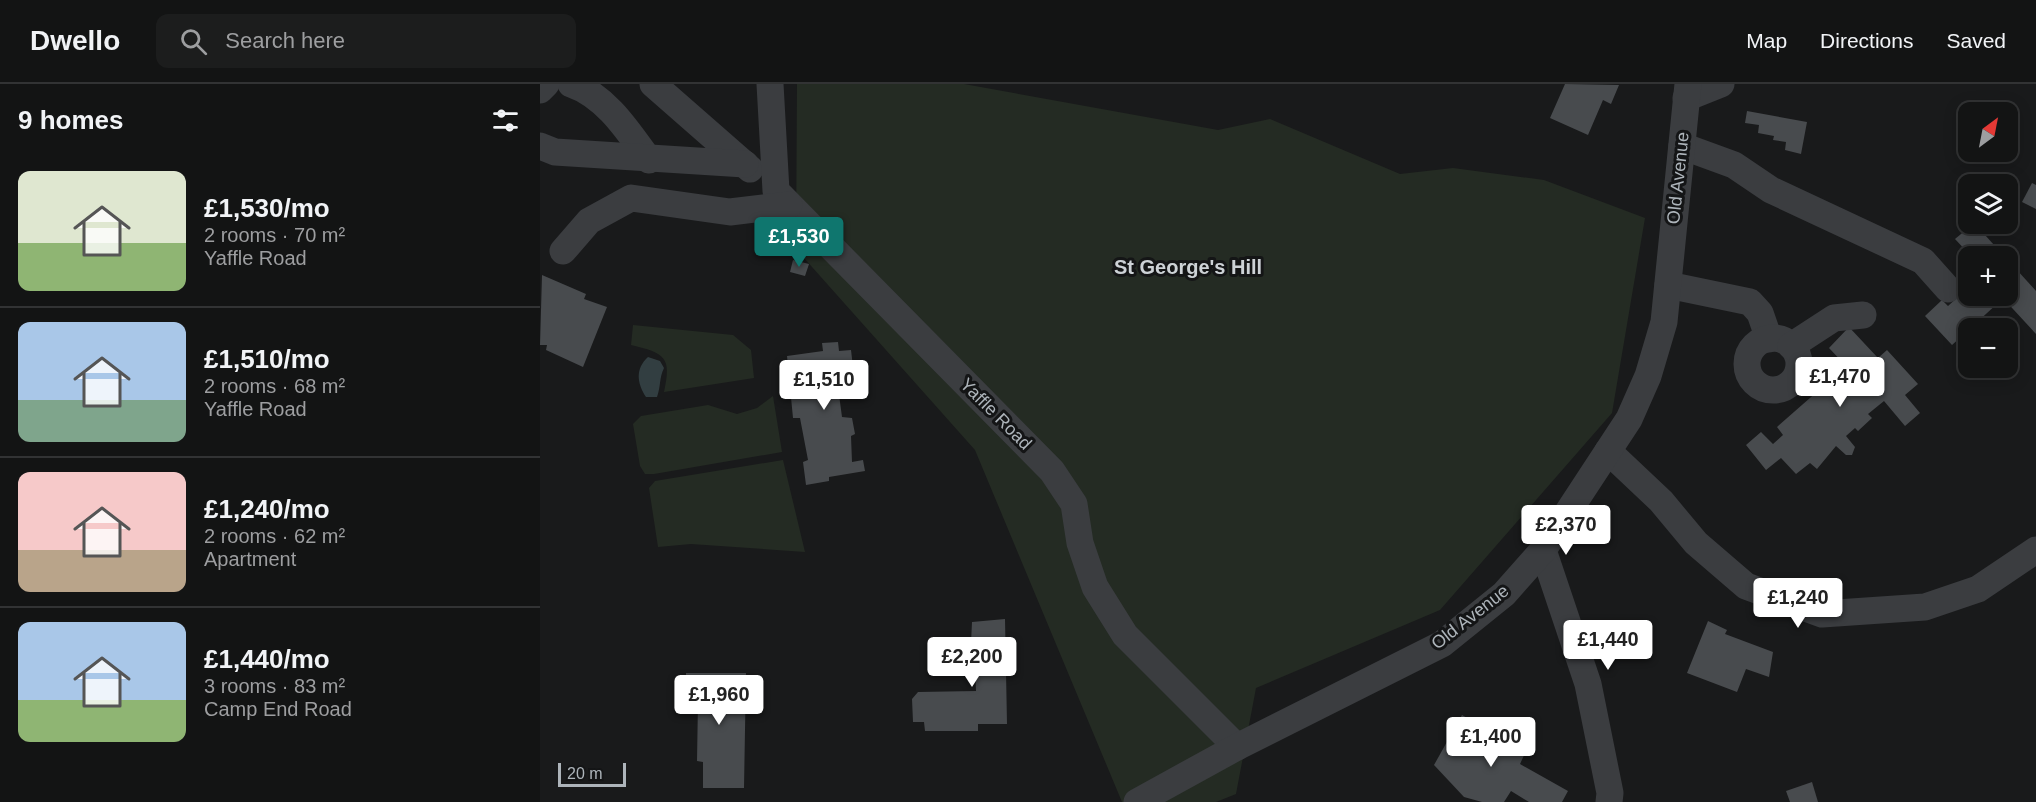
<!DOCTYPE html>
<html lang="en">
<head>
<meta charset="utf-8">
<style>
  :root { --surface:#131414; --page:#1c1d1d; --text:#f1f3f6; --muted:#9d9ea0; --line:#323334; --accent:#0f766e }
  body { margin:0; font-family:Helvetica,sans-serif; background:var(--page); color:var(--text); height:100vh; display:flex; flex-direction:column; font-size:22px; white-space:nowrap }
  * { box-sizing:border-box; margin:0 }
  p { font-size:20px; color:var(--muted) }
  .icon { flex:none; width:33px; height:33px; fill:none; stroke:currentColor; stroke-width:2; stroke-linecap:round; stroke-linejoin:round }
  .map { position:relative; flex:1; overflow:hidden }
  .drawer { display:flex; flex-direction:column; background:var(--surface); width:540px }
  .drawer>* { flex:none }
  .needle { width:39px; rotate:32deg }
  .fabs { position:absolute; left:1418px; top:18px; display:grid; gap:12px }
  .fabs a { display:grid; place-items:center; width:60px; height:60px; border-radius:12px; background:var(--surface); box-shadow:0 3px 15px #0003,0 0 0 2px var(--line); font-size:30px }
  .scale { position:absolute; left:18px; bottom:15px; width:68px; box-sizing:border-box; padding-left:6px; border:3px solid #adb4ba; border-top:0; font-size:16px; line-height:21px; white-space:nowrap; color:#adb4ba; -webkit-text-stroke:4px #141516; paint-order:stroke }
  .price { position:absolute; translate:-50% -51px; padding:0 14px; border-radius:6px; background:#fff; color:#222; font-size:20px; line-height:39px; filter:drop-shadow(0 2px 3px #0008) }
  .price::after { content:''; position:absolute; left:50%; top:36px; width:18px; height:14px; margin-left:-9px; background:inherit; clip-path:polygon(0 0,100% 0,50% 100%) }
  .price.on { background:var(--accent); color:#fff }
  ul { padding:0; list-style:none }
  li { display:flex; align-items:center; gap:18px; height:150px; padding:0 18px }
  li+li { border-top:2px solid var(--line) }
  li span { display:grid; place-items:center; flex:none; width:168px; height:120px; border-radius:12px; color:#555 }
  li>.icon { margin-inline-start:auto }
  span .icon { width:72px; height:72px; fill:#fffc; stroke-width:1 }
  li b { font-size:26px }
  h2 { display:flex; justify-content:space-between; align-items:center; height:72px; padding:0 18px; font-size:26px }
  header { display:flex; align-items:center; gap:36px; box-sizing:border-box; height:84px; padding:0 30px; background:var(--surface); border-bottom:2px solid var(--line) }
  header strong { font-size:28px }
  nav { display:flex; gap:33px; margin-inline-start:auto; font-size:21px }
  .search { width:420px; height:54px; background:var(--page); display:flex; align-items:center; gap:15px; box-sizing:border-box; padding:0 21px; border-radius:12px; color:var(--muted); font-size:22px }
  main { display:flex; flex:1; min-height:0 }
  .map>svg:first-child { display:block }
  .green { fill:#242b23 }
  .water { fill:#323e41 }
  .building { fill:#484b4e }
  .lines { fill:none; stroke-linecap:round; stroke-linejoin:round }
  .minor { stroke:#3b3d40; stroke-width:27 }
  .labels { text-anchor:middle; stroke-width:6; stroke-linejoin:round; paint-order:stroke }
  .street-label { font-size:18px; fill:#adb4ba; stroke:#141516 }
  .neighbourhood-label { font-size:20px; font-weight:bold; fill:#cdd2d6; stroke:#141516 }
</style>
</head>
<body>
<header>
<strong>Dwello</strong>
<div class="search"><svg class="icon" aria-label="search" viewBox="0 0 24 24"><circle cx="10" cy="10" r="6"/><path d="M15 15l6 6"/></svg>Search here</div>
<nav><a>Map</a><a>Directions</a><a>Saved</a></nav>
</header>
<main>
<section class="drawer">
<h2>9 homes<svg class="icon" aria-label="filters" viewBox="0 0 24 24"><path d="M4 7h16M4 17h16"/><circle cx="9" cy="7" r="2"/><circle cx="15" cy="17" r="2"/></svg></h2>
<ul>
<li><span style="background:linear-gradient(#dfe7d0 60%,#8fb573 0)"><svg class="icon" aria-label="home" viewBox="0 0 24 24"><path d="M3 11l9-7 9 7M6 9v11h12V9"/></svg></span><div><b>£1,530/mo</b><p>2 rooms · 70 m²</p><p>Yaffle Road</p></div></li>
<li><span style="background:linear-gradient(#a9c7e8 65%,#7fa58c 0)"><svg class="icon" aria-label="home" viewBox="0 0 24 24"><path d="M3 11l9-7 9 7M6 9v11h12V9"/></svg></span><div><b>£1,510/mo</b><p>2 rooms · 68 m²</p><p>Yaffle Road</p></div></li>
<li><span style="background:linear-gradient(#f6c9c9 65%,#b9a48a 0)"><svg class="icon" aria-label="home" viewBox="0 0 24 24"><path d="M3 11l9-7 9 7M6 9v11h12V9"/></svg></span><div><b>£1,240/mo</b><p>2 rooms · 62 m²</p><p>Apartment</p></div></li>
<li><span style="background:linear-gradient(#a9c7e8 65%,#8fb573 0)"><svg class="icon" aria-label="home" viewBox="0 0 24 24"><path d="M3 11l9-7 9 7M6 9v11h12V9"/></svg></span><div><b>£1,440/mo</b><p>3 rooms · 83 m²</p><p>Camp End Road</p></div></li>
</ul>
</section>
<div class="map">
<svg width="1496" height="718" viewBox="0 0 1496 718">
  <rect width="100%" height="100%" fill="#191a1b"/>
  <g class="green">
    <path d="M257 0H424L678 46 730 35 860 90 913 84 1004 96 1105 134 1072 329 900 526 716 604 696 710 676 718H582L435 366 256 165Z"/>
    <path d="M93 241 193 251 211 266 214 294 124 308C132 273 125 269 91 261Z"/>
    <path d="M233 312 242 368 114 390H105L100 382 93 340 101 332 168 321 197 330 217 324Z"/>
    <path d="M243 376 265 468 151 460 118 463 109 404 115 397Z"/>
  </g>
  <path class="water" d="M108 273 120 277 124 284C119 294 121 302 117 313H106C97 299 95 285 108 273Z"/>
  <g class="building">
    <path d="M1025 0 1079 1 1071 20 1063 16 1048 51 1010 34Z"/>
    <path d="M1207 27 1267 38 1261 70 1245 66 1246 58 1233 56 1234 52 1218 49 1219 41 1205 39Z"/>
    <path d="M1492 99 1496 101V125L1482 118Z"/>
    <path d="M1433 140H1435L1464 172H1431L1415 155Z"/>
    <path d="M1467 175 1496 207V250L1461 212H1467Z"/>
    <path d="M253 176 269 180 265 192 250 188Z"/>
    <path d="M2 191 46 210 44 215 67 223 43 283 6 266 7 261H0Z"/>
    <path d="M1427 194 1428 212H1458L1455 215 1458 219 1412 261 1385 232 1402 216 1408 222 1419 212 1414 206Z"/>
    <path d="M1309 243 1338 274 1347 266 1378 300 1365 311 1380 329 1365 342 1344 317 1328 330 1332 334 1318 347 1315 344 1306 352 1315 363 1312 371H1306L1296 362 1277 385 1270 379 1256 390 1241 374 1226 386 1206 361 1221 348 1233 360 1243 351 1237 343 1295 292 1296 296 1308 284 1289 264Z"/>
    <path d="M298 258 299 267 311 266 315 300 298 303 302 333 312 334 315 350 311 352 312 378 323 376 325 387 289 393V397L266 401 263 378 268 376 260 334H253L247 272 283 267 282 259Z"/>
    <path d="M465 535 467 640H438V647H385L384 638H373L372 615 378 608 436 607 435 583 430 580 432 538Z"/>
    <path d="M1168 537 1187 546 1185 550 1233 568 1229 593 1206 585 1197 608 1147 589Z"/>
    <path d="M146 589H206L204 704H163V678L157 677 158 617 140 616V595H146Z"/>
    <path d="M922 631 986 667 980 680 1028 707 1022 718H989L971 707 964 718H942L924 713 894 681Z"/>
    <path d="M1272 698 1278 718H1250L1246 707Z"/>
  </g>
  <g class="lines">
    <g class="minor">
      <path d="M31 0C66 12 88 47 109 76"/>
      <path d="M113 0 210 85"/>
      <path d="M230 0 236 107 512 387 534 420 540 459 555 503 585 551 697 663"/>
      <path d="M0 6 6 0"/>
      <path d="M1146 14 1181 0"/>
      <path d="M0 62 15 68 205 80"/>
      <path d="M1142 62 1194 81 1231 106 1383 177 1408 205"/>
      <path d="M23 167 49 137 91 114 190 128 249 121"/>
      <path d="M1128 201 1210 218 1220 229 1229 255"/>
      <circle cx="1233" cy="280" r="26"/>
      <path d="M1251 262 1294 234 1323 231"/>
      <path d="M1068 367 1121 417 1156 459 1206 502 1282 530 1385 523 1438 505 1496 466"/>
      <path d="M1003 466 1048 600 1070 709 1069 718"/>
      <path d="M597 718 697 663 902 560 964 510 1003 466 1089 335 1108 292 1124 238 1148 0"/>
    </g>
  </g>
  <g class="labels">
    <g class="street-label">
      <text transform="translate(1138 94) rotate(-84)" y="6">Old Avenue</text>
      <text transform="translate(456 330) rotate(45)" y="6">Yaffle Road</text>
      <text transform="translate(930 533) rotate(-38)" y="6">Old Avenue</text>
    </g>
    <g class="neighbourhood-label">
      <text x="648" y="190">St George's Hill</text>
    </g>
  </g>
</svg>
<div class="fabs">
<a><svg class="needle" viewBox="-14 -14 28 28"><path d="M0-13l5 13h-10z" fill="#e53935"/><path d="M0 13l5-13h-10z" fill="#9d9ea0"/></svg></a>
<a><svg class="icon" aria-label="layers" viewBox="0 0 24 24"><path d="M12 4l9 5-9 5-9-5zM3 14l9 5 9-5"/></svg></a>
<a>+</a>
<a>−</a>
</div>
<div class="scale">20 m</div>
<b class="price on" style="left:259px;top:184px">£1,530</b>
<b class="price" style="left:1300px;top:324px">£1,470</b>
<b class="price" style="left:284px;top:327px">£1,510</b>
<b class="price" style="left:1026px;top:472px">£2,370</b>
<b class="price" style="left:1258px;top:545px">£1,240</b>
<b class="price" style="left:1068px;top:587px">£1,440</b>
<b class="price" style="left:432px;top:604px">£2,200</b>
<b class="price" style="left:179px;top:642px">£1,960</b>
<b class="price" style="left:951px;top:684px">£1,400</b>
</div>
</main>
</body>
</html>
